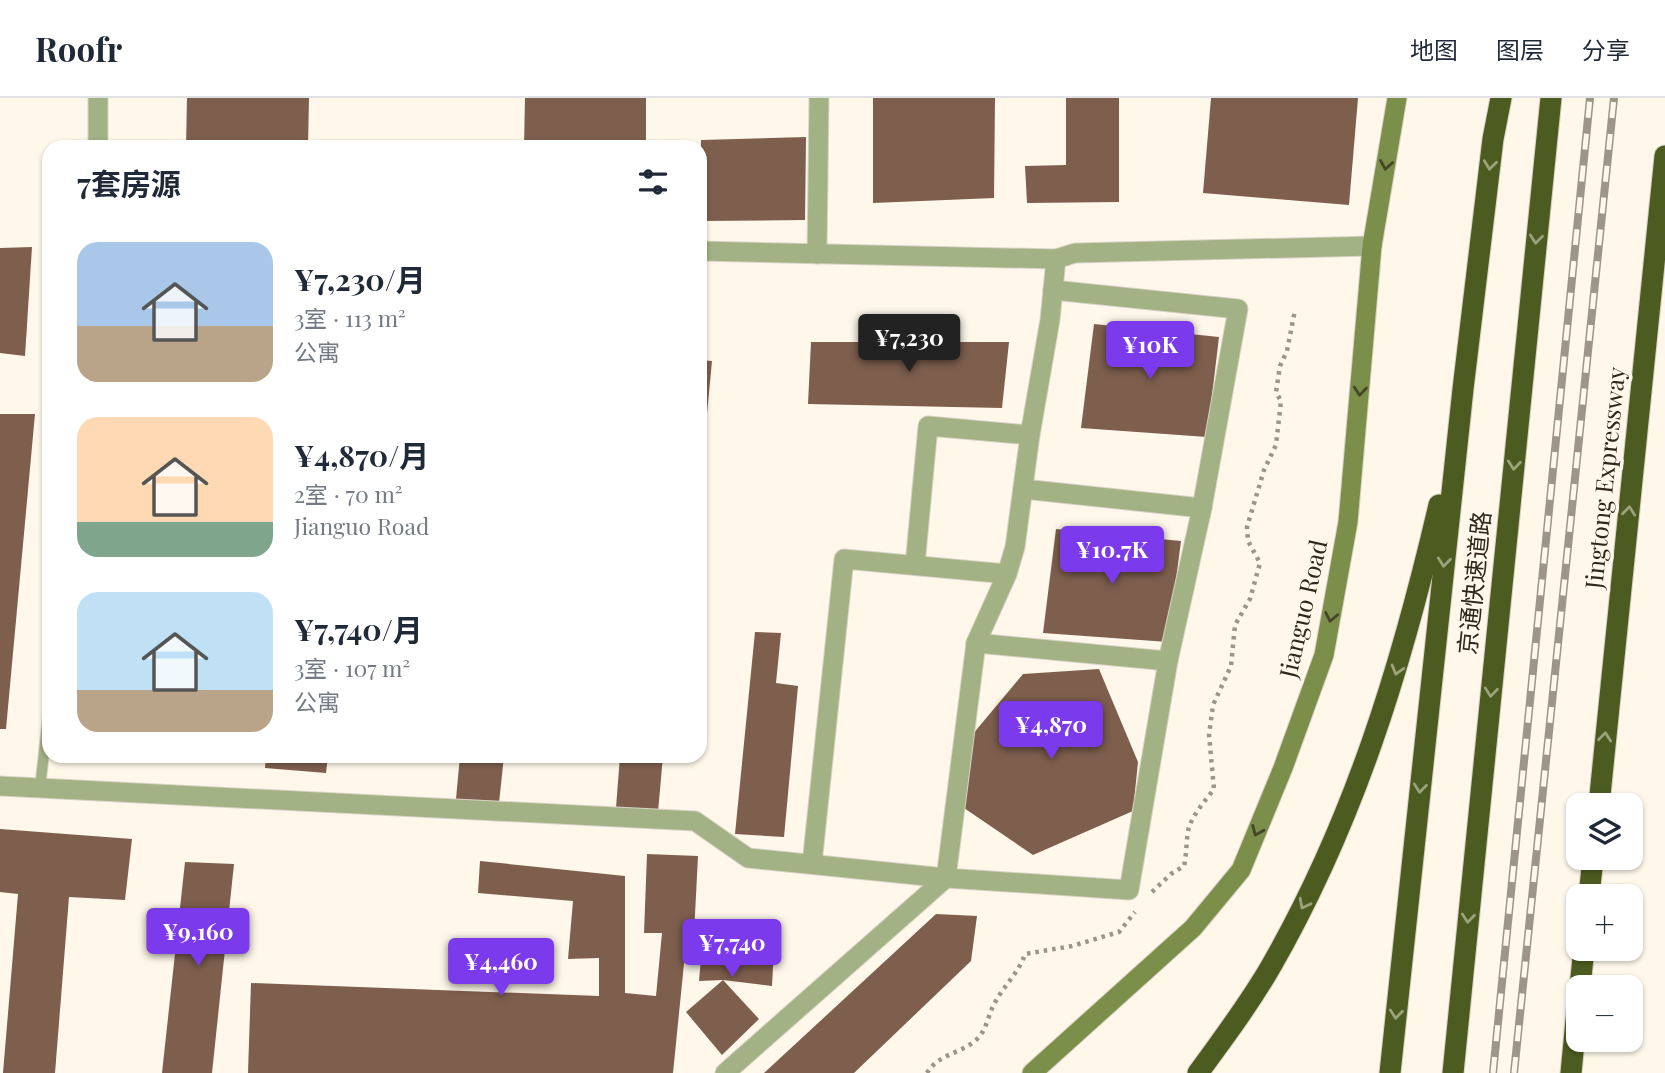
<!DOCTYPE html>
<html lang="zh">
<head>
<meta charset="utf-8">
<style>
  :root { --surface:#fff; --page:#f6f6f7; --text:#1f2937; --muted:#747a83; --line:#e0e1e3; --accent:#7c3aed }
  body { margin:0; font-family:"Playfair Display","Noto Sans SC",serif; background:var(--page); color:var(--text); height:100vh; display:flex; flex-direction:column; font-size:26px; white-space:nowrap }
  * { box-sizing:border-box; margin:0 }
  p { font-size:23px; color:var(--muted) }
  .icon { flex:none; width:38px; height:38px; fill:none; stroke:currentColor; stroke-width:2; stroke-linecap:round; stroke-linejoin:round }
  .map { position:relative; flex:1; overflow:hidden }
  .drawer { position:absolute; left:42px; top:42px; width:665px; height:623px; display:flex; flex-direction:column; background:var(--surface); border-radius:21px; box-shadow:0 2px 5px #0004 }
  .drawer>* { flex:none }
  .controls { position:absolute; left:1566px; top:695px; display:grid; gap:14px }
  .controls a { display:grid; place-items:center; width:77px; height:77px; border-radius:14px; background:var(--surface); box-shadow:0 2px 5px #0004; font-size:35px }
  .price { position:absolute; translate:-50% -60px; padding:0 16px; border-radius:7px; background:var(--accent); color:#fff; font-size:23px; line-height:46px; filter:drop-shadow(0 2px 4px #0008) }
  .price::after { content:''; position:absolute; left:50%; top:42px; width:21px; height:16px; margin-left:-10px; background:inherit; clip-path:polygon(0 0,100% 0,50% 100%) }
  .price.selected { background:#222; color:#fff }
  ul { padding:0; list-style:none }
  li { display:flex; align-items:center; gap:21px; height:175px; padding:0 35px }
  li span { display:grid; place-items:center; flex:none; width:196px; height:140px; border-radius:21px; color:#555 }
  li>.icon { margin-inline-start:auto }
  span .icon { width:84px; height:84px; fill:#fffc; stroke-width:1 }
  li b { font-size:30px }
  h2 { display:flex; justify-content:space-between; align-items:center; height:84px; padding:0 35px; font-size:30px }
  header { display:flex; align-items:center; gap:42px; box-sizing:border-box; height:98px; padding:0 35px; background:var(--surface); border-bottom:2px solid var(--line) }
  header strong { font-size:33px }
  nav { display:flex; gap:38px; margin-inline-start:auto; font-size:24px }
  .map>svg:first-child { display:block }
  .building { fill:#7e5f4e }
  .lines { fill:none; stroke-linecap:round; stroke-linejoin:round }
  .service-casing { stroke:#d9d2c5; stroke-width:12 }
  .minor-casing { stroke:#d9d2c5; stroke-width:21 }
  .secondary-casing { stroke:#d9d2c5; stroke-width:21 }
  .motorway-casing { stroke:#d9d2c5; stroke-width:23 }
  .path { stroke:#9b9487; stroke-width:4.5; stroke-dasharray:3.5 5; stroke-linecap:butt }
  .service { stroke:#a3b285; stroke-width:10 }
  .minor { stroke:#a3b285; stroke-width:19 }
  .secondary { stroke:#7b8f4a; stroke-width:19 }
  .motorway { stroke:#4c5c21; stroke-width:21 }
  .rail-casing { stroke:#9c9588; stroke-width:8 }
  .rail { stroke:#fef7ea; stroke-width:5; stroke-dasharray:16; stroke-linecap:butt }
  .oneway { stroke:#454628 }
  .oneway2 { stroke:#9ca27b }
  .labels { text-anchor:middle; stroke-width:7; stroke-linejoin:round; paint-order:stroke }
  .street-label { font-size:24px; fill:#2e271a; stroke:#fef7ea }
</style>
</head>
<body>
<header>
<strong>Roofr</strong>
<nav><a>地图</a><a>图层</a><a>分享</a></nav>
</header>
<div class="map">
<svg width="1665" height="975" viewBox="0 0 1665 975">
  <rect width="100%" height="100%" fill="#fef7ea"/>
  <g class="building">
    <path d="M187 0H309L308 49H186Z"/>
    <path d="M525 0H646V49H524Z"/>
    <path d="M873 0H995L994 100 873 105Z"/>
    <path d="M1066 0H1119V104L1027 105 1025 68 1066 67Z"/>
    <path d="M1211 0H1358L1349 107 1203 95Z"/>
    <path d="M806 39 805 122 700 123 701 42Z"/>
    <path d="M32 149 25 258 0 255V150Z"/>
    <path d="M1094 226 1219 239 1207 339 1081 330Z"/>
    <path d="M811 244H1009L1002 310 808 306Z"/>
    <path d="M700 262 712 263 702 368H700Z"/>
    <path d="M0 316H35L6 631H0Z"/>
    <path d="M1056 431 1181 443 1168 544 1043 535Z"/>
    <path d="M755 534 781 535 776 585 798 588 784 739 735 736Z"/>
    <path d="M1099 571 1138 664 1133 713 1033 757 964 710 967 643 1023 576Z"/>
    <path d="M112 658H152L151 664 112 660Z"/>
    <path d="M266 658H328L326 675 265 670Z"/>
    <path d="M460 658H504L499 705 456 701Z"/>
    <path d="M620 658H663L658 714 616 710Z"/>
    <path d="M0 731 132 741 125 802 69 799 55 975H3L18 796 0 794Z"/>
    <path d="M647 756 698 758 694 836H687L673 975H248L251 885 599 898V860L568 861 573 803 478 795 480 763 625 778V895L656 898 662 835H644Z"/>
    <path d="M185 764 234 766 212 975H162Z"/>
    <path d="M936 816 977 818 971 863 854 975H764Z"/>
    <path d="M704 826 775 830 772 888 723 882 759 921 722 957 686 914 723 882 699 883Z"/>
  </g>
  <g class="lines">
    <g class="service-casing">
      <path id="service" d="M40 690 49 610"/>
    </g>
    <g class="minor-casing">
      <g id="minor">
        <path d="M98 49V0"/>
        <path d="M700 153 1056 161 1075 155 1372 148"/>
        <path d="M817 156 819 0"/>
        <path d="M1053 192 1238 211 1202 410"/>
        <path d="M1023 391 1202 410 1168 563"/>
        <path d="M915 467 928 328 1030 337"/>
        <path d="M0 688 695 723 748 760 946 780 976 545 1007 476 1015 449 1030 337 1050 222 1056 161"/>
        <path d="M812 766 844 461 1007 476"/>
        <path d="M725 975 946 780 1129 792 1168 563 976 545"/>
      </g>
    </g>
    <g class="secondary-casing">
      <path id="secondary" d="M1032 975 1193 830 1241 772 1283 670 1324 557 1348 424 1372 148 1397 0"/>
    </g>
    <g class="motorway-casing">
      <g id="motorway">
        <path d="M1599 707 1665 58"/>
        <path d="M1589 798 1593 760"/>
        <path d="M1580 889 1584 850"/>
        <path d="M1198 975C1223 941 1249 906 1270 870 1354 724 1401 570 1439 407"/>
        <path d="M1390 975 1463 291 1493 41 1501 0"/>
        <path d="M1453 975 1551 0"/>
        <path d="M1571 975 1578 902"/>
      </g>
    </g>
    <g class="path">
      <path d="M1152 794 1171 776 1184 768C1187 756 1186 739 1189 729 1194 715 1205 703 1214 691L1209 637 1213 607 1231 568 1235 527 1250 501 1260 465 1248 443 1247 429 1264 372 1276 347 1281 303 1276 294 1280 268 1287 253 1295 212"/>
      <path d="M927 975C938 956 960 956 976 942 985 934 987 923 991 913 999 892 1018 877 1025 856L1072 848 1119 834 1135 814"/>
    </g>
    <use href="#service" class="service"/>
    <use href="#minor" class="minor"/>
    <use href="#secondary" class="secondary"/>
    <use href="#motorway" class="motorway"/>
    <g class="rail-casing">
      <g id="rail">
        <path d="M1493 975 1590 0"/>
        <path d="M1514 975 1614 0"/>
      </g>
    </g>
    <use href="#rail" class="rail"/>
  </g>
  <defs><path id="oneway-chevron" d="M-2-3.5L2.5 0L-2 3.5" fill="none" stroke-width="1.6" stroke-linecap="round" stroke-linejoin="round" transform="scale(1.75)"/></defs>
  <g class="oneway">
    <use href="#oneway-chevron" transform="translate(1386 67) rotate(100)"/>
    <use href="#oneway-chevron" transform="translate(1360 293) rotate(95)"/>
    <use href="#oneway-chevron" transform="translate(1331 519) rotate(101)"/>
    <use href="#oneway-chevron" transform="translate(1257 733) rotate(113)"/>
  </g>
  <g class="oneway2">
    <use href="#oneway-chevron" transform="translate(1490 67) rotate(97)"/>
    <use href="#oneway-chevron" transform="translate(1536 141) rotate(96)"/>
    <use href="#oneway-chevron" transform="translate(1514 367) rotate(96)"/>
    <use href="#oneway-chevron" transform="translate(1629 413) rotate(-84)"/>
    <use href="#oneway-chevron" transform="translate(1444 464) rotate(96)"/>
    <use href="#oneway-chevron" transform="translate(1397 572) rotate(106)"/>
    <use href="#oneway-chevron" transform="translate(1491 594) rotate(96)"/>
    <use href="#oneway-chevron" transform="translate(1605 639) rotate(-84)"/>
    <use href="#oneway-chevron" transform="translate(1420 690) rotate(96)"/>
    <use href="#oneway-chevron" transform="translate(1304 806) rotate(117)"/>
    <use href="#oneway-chevron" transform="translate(1468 820) rotate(96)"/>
    <use href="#oneway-chevron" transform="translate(1396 916) rotate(96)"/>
  </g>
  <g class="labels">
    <g class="street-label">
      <text transform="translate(1606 380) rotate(-84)" y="8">Jingtong Expressway</text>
      <text transform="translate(1475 485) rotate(-84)" y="8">京通快速道路</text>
      <text transform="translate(1304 511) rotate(-77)" y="8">Jianguo Road</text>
    </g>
  </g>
</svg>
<div class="controls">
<a><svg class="icon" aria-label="layers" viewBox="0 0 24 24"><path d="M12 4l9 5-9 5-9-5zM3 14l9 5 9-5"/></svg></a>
<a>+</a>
<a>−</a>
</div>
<b class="price selected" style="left:909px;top:276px">¥7,230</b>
<b class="price" style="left:1150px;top:283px">¥10K</b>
<b class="price" style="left:1112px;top:488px">¥10.7K</b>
<b class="price" style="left:1051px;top:663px">¥4,870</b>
<b class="price" style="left:198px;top:870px">¥9,160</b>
<b class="price" style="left:732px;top:881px">¥7,740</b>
<b class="price" style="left:501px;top:900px">¥4,460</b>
<section class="drawer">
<h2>7套房源<svg class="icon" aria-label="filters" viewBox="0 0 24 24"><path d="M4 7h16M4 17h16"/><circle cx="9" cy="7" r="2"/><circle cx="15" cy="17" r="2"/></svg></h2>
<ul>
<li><span style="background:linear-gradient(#a9c7e8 60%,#b9a48a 0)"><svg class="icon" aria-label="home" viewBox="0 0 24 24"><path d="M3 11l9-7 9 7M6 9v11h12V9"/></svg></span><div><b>¥7,230/月</b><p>3室 · 113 m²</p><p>公寓</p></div></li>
<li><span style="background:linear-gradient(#ffd9b3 75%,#7fa58c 0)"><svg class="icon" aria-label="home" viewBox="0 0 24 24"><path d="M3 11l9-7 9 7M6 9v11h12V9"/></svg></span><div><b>¥4,870/月</b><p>2室 · 70 m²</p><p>Jianguo Road</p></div></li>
<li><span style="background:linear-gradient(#bfe0f5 70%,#b9a48a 0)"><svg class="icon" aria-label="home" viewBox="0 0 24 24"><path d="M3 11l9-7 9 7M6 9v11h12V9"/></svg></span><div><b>¥7,740/月</b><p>3室 · 107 m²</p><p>公寓</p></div></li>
</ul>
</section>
</div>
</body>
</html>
